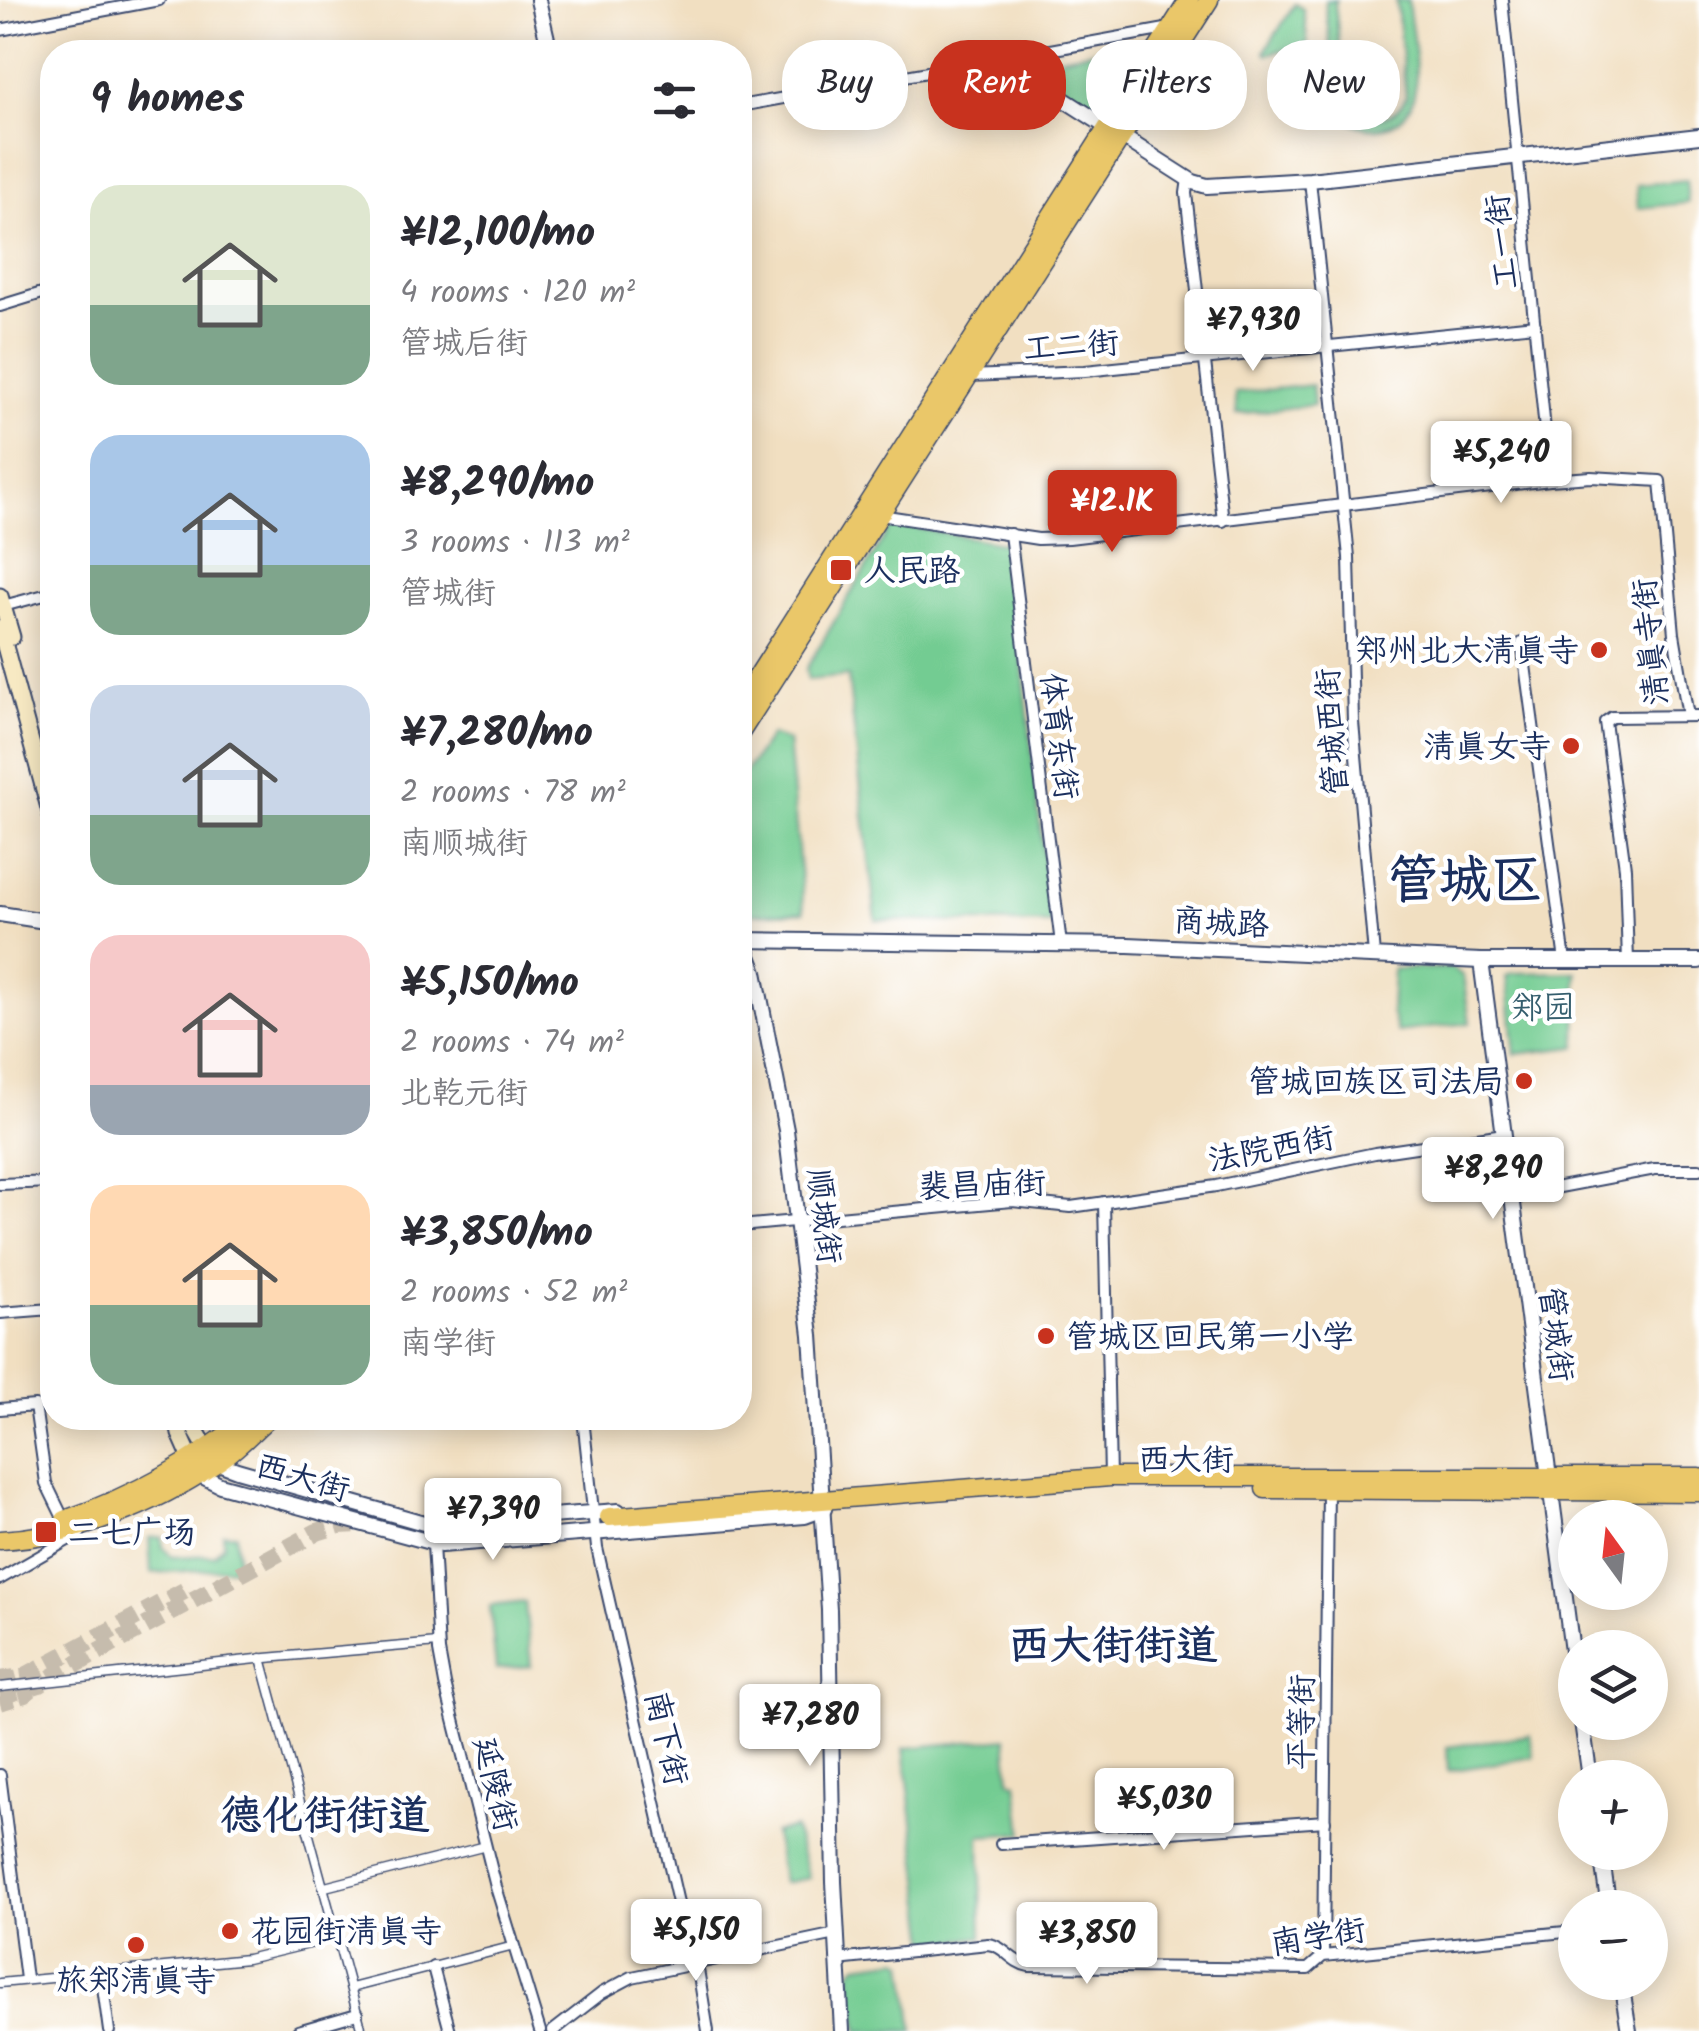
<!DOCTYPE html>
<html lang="en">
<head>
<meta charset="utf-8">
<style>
  :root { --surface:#fff; --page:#f2f2f3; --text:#2b2b33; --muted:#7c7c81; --accent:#c8321e }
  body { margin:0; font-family:Kalam,"LXGW WenKai TC",sans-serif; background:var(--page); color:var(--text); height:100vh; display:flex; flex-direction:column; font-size:38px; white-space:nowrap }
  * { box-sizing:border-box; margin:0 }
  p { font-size:32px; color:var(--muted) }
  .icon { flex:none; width:55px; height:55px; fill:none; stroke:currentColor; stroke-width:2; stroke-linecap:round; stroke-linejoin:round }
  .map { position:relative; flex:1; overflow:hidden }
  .side { position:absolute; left:40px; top:40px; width:712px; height:1390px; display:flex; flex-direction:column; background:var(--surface); border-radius:40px; box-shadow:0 5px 25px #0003 }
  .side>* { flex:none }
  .guide { position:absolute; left:782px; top:40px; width:765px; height:90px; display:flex; gap:20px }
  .needle { width:65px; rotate:345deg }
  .controls { position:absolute; left:1558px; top:1500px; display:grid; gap:20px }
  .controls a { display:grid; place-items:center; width:110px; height:110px; border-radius:50%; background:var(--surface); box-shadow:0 5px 25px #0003; font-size:50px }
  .price { position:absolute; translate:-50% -85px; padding:0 22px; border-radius:10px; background:#fff; color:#222; font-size:32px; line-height:65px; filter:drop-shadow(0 2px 5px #0008) }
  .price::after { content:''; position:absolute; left:50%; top:60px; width:30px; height:22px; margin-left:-15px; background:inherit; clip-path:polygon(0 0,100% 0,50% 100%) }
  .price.selected { background:var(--accent); color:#fff }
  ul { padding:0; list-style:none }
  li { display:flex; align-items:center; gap:30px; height:250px; padding:0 50px }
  li span { display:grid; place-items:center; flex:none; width:280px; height:200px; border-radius:30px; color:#555 }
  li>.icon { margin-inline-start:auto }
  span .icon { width:120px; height:120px; fill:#fffc; stroke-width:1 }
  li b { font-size:42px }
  h2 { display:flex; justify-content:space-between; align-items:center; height:120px; padding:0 50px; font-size:42px }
  .tag { padding:0 35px; border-radius:40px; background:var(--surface); box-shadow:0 5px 25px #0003; font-size:35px; line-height:90px }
  .tag.selected { background:var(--accent); color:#fff }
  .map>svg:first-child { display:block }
  .green { fill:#73cc92; stroke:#477e78; stroke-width:2.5 }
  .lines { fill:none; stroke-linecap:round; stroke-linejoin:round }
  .tertiary-tunnel { stroke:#c6bcad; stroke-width:14; stroke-dasharray:14 7; stroke-linecap:butt }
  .primary-tunnel { stroke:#c6bcad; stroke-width:18; stroke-dasharray:18 9; stroke-linecap:butt }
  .pedestrian-casing { stroke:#3b496d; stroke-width:11 }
  .minor-casing { stroke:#3b496d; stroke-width:14 }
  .tertiary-casing { stroke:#3b496d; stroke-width:18 }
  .secondary-casing { stroke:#3b496d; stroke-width:19 }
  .primary-casing { stroke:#3b496d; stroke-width:21 }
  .pedestrian { stroke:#fff; stroke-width:8 }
  .minor { stroke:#fff; stroke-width:10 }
  .tertiary { stroke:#fff; stroke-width:14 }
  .secondary { stroke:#f7e9c3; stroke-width:15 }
  .primary { stroke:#eac769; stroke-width:18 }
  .poi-dot { fill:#c8321e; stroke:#fff; stroke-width:4 }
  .labels { text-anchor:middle; stroke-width:9; stroke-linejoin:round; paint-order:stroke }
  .street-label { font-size:32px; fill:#1b2f5e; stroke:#fff }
  .poi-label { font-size:32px; fill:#1b2f5e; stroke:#fff; text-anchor:start }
  .park-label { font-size:32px; fill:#355e6e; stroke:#fff }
  .district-label { font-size:42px; font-weight:bold; fill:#1b2f5e; stroke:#fff }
  .town-label { font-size:52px; font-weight:bold; fill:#1b2f5e; stroke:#fff }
</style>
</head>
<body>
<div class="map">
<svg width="1699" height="2031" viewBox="0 0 1699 2031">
  <rect width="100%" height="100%" fill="#fff"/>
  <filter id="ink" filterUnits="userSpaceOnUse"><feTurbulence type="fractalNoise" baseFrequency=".01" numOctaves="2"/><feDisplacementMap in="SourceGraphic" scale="20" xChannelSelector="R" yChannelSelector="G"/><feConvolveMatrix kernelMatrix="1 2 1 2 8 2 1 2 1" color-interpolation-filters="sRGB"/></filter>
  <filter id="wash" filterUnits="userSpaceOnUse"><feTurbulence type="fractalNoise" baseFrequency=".0048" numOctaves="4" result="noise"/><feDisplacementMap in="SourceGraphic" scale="40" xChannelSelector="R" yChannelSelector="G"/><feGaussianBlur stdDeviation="2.25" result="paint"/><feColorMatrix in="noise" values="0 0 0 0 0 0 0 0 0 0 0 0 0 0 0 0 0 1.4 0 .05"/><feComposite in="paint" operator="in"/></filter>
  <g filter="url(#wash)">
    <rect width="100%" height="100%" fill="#f1dfc1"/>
    <g class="green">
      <path d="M1337 0 1335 4 1346 106C1366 124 1394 122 1406 97L1396 0H1408C1411 39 1436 122 1378 128 1362 130 1348 122 1337 110L1325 1Z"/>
      <path d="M1295 4 1303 9 1308 44 1267 54 1265 51Z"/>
      <path d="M1154 39 1104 120 1020 65Z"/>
      <path d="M1686 180 1688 203 1638 208 1636 185Z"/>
      <path d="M1312 385 1314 405 1237 414 1235 393Z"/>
      <path d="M892 524 1002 543 1010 550 1051 924 876 920 848 676 808 680 806 669Z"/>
      <path d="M771 735 788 741 804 912 740 914V779Z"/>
      <path d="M1452 968 1463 976 1470 1023 1397 1032 1391 1012 1393 969Z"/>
      <path d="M1577 972 1576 1047 1515 1054 1507 976 1513 973Z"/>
      <path d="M223 1534H236L238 1568 151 1573 149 1538 162 1537 163 1547 172 1557 214 1555 224 1545Z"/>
      <path d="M525 1602 531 1666 496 1669 490 1606Z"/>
      <path d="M1530 1735 1534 1757 1448 1771 1447 1747Z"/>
      <path d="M1006 1738 1010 1781 1017 1783 1023 1833 980 1836 982 1937 928 1943 904 1748Z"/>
      <path d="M794 1828 809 1878 783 1883 774 1833Z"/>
      <path d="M900 1959 905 1962 914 2031H859L850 1973 857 1965Z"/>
    </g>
  </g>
  <g filter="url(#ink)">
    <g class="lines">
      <g class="tertiary-tunnel">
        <path d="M0 1678 31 1674"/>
        <path d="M0 1704 25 1696 40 1684"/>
      </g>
      <g class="primary-tunnel">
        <path d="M0 1684 22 1678 186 1590"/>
        <path d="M0 1696 40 1684 317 1532 339 1525 362 1524"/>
      </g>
      <g class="pedestrian-casing">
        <g id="pedestrian">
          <path d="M261 1658 362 2031"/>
          <path d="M0 1687 266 1658 438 1643"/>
          <path d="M325 1887 486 1846"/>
          <path d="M0 1983 247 1959 338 1937"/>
          <path d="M351 1988 514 1946"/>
        </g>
      </g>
      <g class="minor-casing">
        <g id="minor">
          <path d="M1502 0 1550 480"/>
          <path d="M0 30 159 0"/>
          <path d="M740 106 1171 28"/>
          <path d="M1188 179 1186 193 1223 521"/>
          <path d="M1310 180 1349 557 1353 722 1374 955"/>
          <path d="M0 306 52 290"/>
          <path d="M970 376 1085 371 1535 325"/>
          <path d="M880 515 1038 539 1069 538 1550 480 1591 477 1660 481 1674 634 1688 716"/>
          <path d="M1010 534 1061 944"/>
          <path d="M3 606 52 593"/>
          <path d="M1522 643 1565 961"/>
          <path d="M49 775 52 774"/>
          <path d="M1628 962 1625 868 1605 722 1612 717 1699 716"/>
          <path d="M0 1184 52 1182"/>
          <path d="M1512 1196 1655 1169H1699"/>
          <path d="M1104 1202 1110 1477"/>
          <path d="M740 1226 1012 1201 1071 1207 1216 1186 1375 1153 1504 1134"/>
          <path d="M0 1313 52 1309"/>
          <path d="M0 1409 35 1406 46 1483 64 1520"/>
          <path d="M583 1418 597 1548 692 1964"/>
          <path d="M433 1544 439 1651 445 1684 496 1887 540 2031"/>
          <path d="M0 1579 80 1533"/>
          <path d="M0 1775 26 1979"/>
          <path d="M1001 1844 1325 1821"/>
          <path d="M1323 1956 1328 1489"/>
          <path d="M837 1960 988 1944C1005 1946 1010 1962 1029 1966L1308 1969 1323 1956 1575 1931"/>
          <path d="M697 1963 708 2031"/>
          <path d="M433 1967 450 2031"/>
          <path d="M101 1972 109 2031"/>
          <path d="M298 2031 357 2014"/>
          <path d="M553 2031 602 1993 632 1977 836 1934"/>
        </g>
      </g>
      <g class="tertiary-casing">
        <g id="tertiary">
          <path d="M538 0 550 52"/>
          <path d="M999 58 1193 182 1207 186 1310 180 1699 136"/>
          <path d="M0 914 52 922"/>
          <path d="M740 940 1128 945 1481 961H1699"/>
          <path d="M743 940 755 972 786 1130 811 1335 829 1610 834 1882 842 2031"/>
          <path d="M1481 961 1575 1674"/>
          <path d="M212 1456 221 1464 237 1470 431 1525 618 1511"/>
          <path d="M195 1466 204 1477 220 1485 441 1545 805 1516 824 1509"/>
          <path d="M1582 1722 1590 1778"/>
          <path d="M1601 1852 1609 1908"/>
          <path d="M1621 1982 1629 2031"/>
        </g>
      </g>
      <g class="secondary-casing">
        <g id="secondary">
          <path d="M0 596 12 637"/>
          <path d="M0 628 52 819"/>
          <path d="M177 1418 180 1434 192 1461"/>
          <path d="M189 1418 208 1451"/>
        </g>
      </g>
      <g class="primary-casing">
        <g id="primary">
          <path d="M740 704 1189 0"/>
          <path d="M740 733 1209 0"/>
          <path d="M1265 1489 1699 1492"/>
          <path d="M609 1517 1110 1477H1699"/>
          <path d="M65 1520C133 1496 193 1464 248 1418"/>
          <path d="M0 1540C76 1536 153 1506 216 1463 235 1451 251 1433 268 1418"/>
        </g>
      </g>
      <use href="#pedestrian" class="pedestrian"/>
      <use href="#minor" class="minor"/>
      <use href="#tertiary" class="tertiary"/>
      <use href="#secondary" class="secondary"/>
      <use href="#primary" class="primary"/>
    </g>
  </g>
  <g class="poi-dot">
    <rect x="829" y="558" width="24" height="24" rx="5"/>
    <circle cx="1599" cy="650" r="10"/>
    <circle cx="1571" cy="746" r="10"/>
    <circle cx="1524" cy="1081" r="10"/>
    <circle cx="1046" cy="1336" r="10"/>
    <rect x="34" y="1520" width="24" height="24" rx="5"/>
    <circle cx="230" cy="1931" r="10"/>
    <circle cx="136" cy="1945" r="10"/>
  </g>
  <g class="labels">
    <g class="street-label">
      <text transform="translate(1501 242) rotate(-96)" y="11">工一街</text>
      <text transform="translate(1071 345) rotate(-4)" y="11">工二街</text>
      <text transform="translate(1650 642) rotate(-96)" y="11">清真寺街</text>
      <text transform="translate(1331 732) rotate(-94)" y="11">管城西街</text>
      <text transform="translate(1060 736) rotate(83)" y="11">体育东街</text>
      <text transform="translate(1221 922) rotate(3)" y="11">商城路</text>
      <text transform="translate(1271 1148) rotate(-11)" y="11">法院西街</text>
      <text transform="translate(982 1184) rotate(-2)" y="11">裴昌庙街</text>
      <text transform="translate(825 1216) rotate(83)" y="11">顺城街</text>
      <text transform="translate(1557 1334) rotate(83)" y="11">管城街</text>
      <text x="1186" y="1470">西大街</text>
      <text transform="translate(303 1477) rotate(16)" y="11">西大街</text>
      <text transform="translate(1301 1722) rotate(-89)" y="11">平等街</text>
      <text transform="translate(667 1738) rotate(77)" y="11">南下街</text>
      <text transform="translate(496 1784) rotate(76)" y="11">延陵街</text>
      <text transform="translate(1318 1936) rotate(-9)" y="11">南学街</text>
    </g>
    <g class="poi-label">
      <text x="864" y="581">人民路</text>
      <text x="1579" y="661" text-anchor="end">郑州北大清真寺</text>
      <text x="1551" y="757" text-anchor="end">清真女寺</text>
      <text x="1504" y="1092" text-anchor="end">管城回族区司法局</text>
      <text x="1066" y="1347">管城区回民第一小学</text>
      <text x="68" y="1543">二七广场</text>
      <text x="250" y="1942">花园街清真寺</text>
      <text x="136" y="1991" text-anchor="middle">旅郑清真寺</text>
    </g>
    <g class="park-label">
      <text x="1543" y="1018">郑园</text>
    </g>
    <g class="district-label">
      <text x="1113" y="1659">西大街街道</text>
      <text x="325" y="1829">德化街街道</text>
    </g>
    <g class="town-label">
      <text x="1465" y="897">管城区</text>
    </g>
  </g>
</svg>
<div class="controls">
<a><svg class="needle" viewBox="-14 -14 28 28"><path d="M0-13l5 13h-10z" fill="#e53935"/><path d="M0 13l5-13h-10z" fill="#7c7c81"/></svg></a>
<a><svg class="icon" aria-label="layers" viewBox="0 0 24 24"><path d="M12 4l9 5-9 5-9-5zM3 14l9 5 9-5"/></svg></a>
<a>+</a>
<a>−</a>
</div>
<b class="price" style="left:1253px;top:374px">¥7,930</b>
<b class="price" style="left:1501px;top:506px">¥5,240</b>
<b class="price selected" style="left:1112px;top:555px">¥12.1K</b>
<b class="price" style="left:1493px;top:1222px">¥8,290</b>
<b class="price" style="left:493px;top:1563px">¥7,390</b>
<b class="price" style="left:810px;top:1769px">¥7,280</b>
<b class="price" style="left:1164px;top:1853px">¥5,030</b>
<b class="price" style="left:696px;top:1984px">¥5,150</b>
<b class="price" style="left:1087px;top:1987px">¥3,850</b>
<div class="guide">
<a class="tag">Buy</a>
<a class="tag selected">Rent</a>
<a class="tag">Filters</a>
<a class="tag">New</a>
</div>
<section class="side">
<h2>9 homes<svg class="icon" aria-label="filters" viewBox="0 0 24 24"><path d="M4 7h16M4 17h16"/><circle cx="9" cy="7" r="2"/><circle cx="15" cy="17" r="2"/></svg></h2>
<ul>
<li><span style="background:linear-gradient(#dfe7d0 60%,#7fa58c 0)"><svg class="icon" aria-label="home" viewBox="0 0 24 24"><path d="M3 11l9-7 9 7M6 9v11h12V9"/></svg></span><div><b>¥12,100/mo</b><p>4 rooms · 120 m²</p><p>管城后街</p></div></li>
<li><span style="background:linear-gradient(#a9c7e8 65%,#7fa58c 0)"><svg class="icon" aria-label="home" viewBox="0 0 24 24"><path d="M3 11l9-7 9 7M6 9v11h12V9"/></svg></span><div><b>¥8,290/mo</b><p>3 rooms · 113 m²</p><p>管城街</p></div></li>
<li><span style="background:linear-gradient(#c9d6e8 65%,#7fa58c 0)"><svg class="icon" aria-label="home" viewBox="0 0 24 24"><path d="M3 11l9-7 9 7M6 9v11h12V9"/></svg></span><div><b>¥7,280/mo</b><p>2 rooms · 78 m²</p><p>南顺城街</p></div></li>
<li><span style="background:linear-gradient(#f6c9c9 75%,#9aa5b1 0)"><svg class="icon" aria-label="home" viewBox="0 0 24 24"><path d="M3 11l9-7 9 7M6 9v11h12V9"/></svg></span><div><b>¥5,150/mo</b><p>2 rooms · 74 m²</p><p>北乾元街</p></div></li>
<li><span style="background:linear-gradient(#ffd9b3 60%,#7fa58c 0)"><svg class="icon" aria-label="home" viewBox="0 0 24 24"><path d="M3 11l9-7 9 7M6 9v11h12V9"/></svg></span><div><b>¥3,850/mo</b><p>2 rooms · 52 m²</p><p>南学街</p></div></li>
</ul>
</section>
</div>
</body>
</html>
